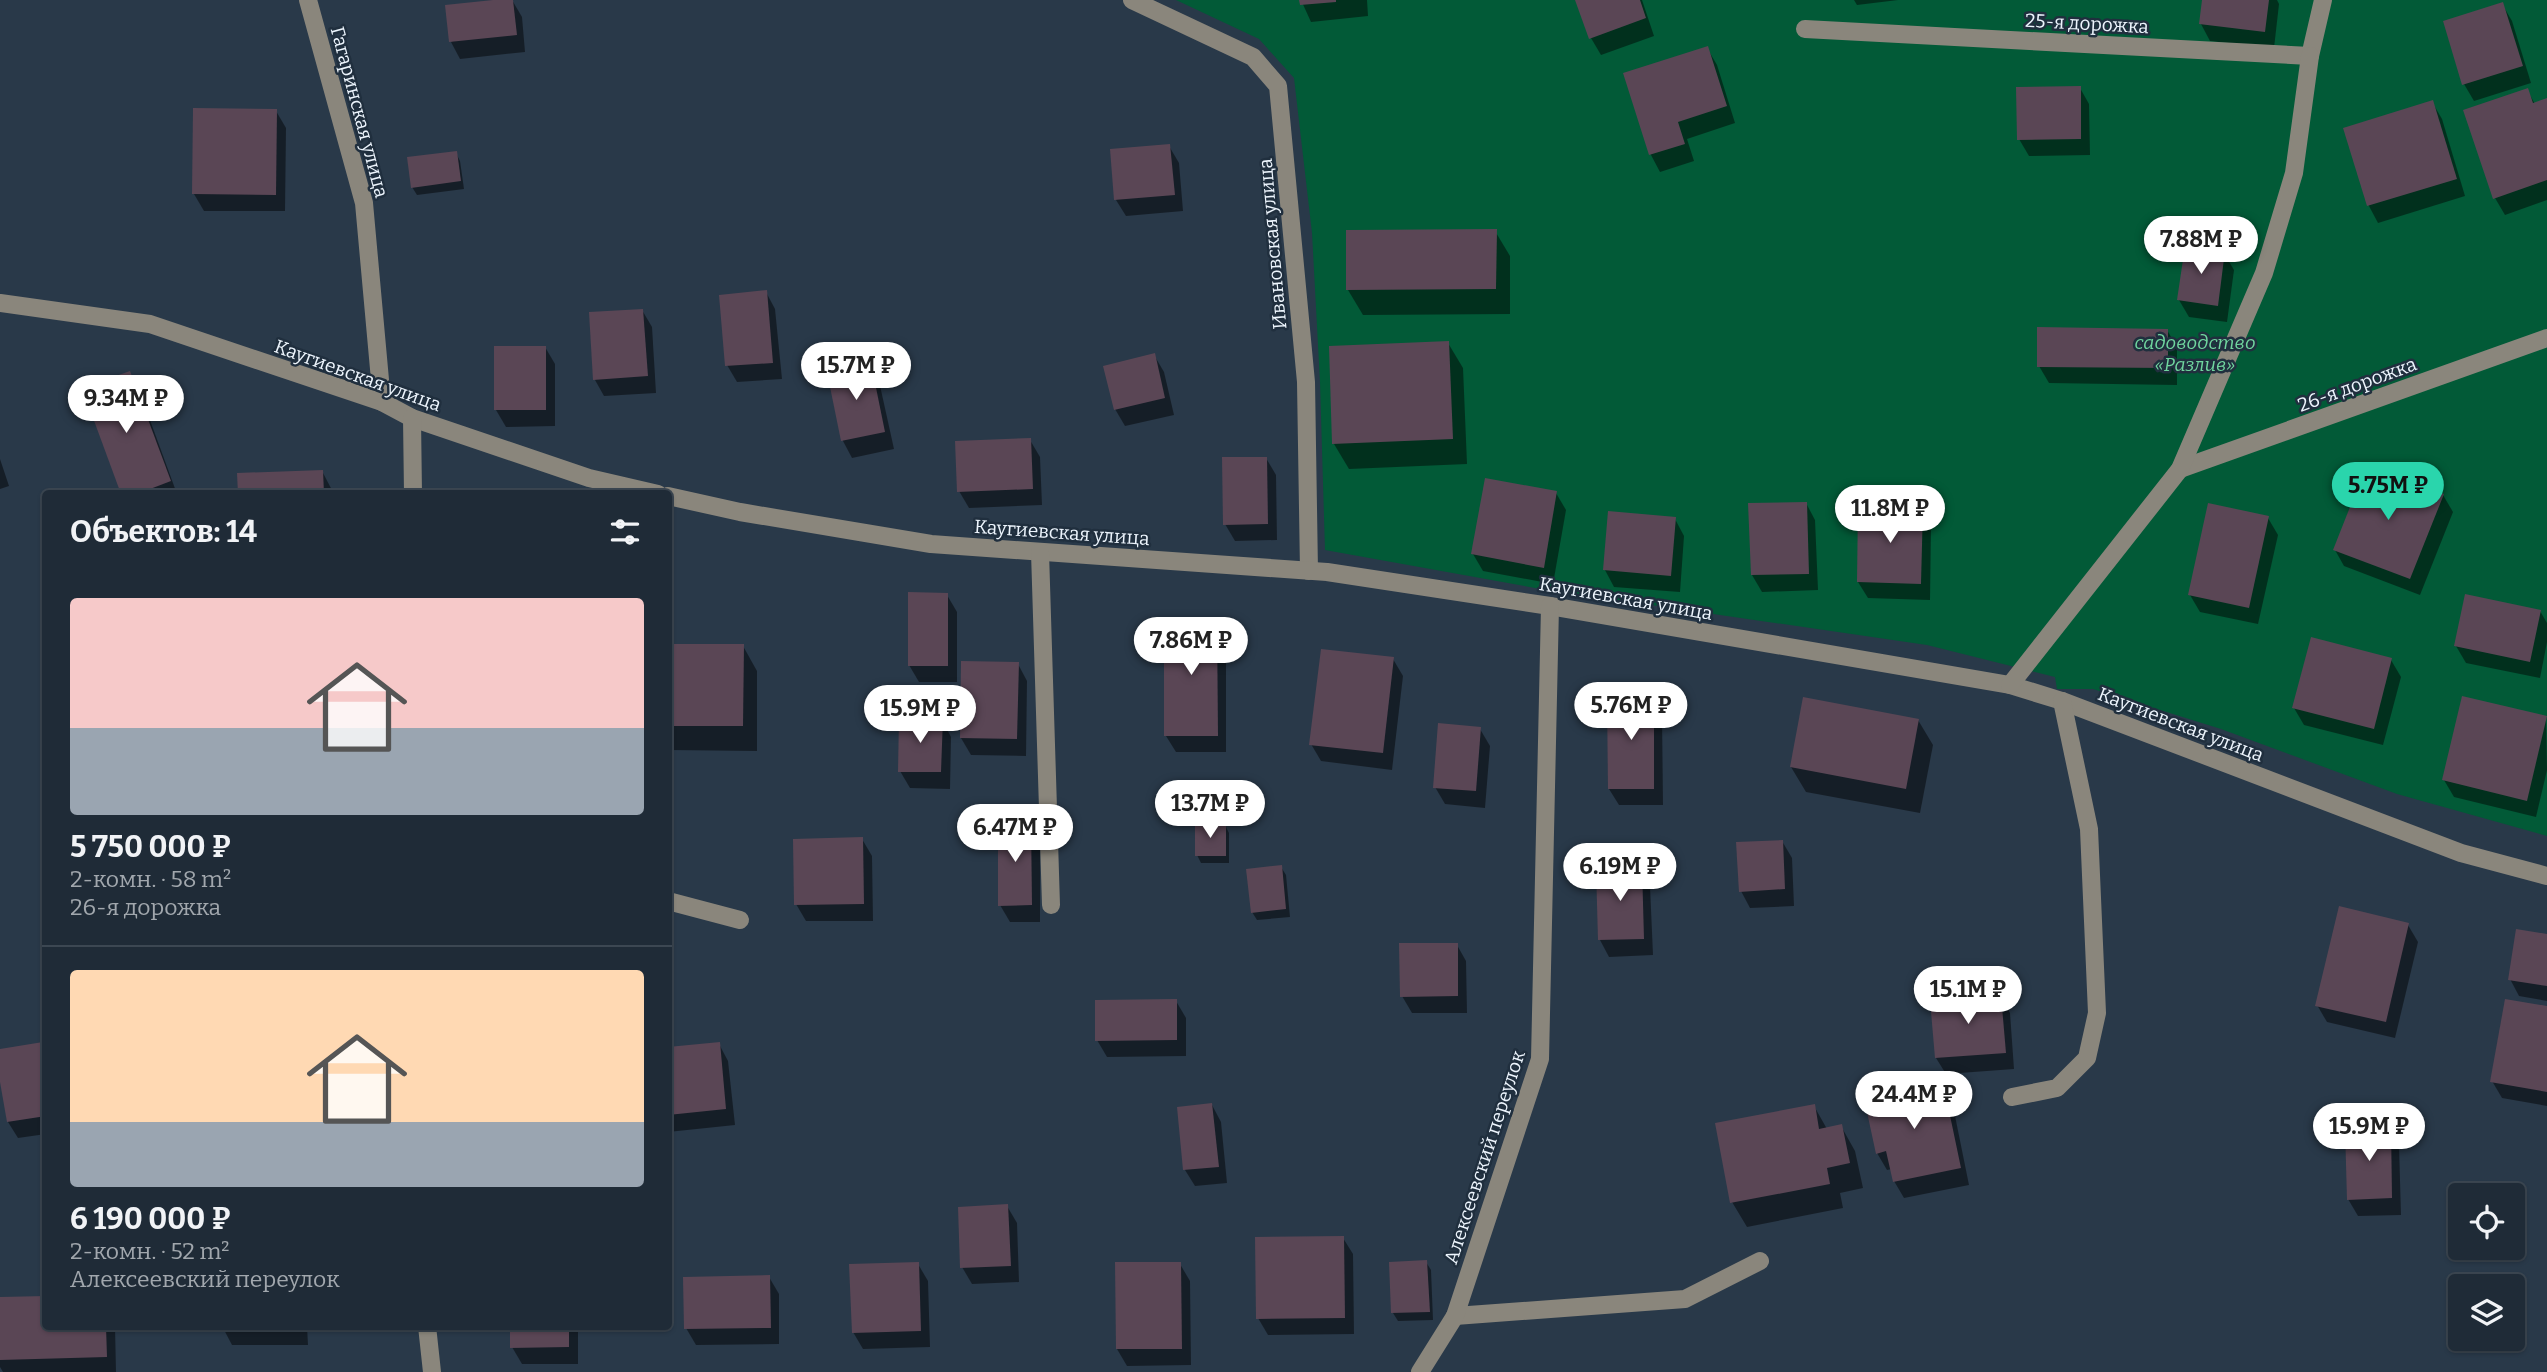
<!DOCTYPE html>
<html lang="ru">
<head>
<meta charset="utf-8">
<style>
  :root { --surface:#1f2b37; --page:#2c3742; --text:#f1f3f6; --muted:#a1a7ad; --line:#3c4752; --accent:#2ad5ac }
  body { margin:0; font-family:Bitter,serif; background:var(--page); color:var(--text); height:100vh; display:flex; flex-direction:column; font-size:26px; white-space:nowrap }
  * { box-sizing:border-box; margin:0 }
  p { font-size:23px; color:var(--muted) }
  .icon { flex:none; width:38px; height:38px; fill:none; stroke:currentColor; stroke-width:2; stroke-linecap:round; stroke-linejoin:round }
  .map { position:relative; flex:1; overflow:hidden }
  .panel { position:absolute; left:42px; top:490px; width:630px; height:840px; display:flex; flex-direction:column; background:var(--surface); border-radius:7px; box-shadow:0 2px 5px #0004,0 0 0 2px var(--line) }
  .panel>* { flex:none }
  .controls { position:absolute; left:2448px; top:1183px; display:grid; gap:14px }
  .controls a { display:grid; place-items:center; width:77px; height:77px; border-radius:7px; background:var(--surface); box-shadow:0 2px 5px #0004,0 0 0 2px var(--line); font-size:35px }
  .price { position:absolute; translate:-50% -60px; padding:0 16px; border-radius:24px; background:#fff; color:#222; font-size:23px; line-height:46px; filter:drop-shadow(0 2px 4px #0008) }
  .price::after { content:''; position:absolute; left:50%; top:42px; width:21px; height:16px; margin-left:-10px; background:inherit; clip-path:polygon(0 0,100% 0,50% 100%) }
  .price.selected { background:var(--accent); color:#111 }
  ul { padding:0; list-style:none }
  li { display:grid; align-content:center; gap:14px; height:371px; padding:0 28px }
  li+li { border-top:2px solid var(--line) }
  li span { display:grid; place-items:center; height:217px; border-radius:7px; color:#555 }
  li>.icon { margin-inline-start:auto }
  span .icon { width:126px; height:126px; fill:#fffc; stroke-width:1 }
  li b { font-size:30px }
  h2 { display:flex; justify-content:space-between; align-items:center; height:84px; padding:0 28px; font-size:30px }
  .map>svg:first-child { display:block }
  .green { fill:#025a37 }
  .shadow { fill:#0007 }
  .building { fill:#5a4655 }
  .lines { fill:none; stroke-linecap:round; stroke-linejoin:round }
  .minor { stroke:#8a867c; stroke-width:18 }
  .labels { text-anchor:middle; stroke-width:5; stroke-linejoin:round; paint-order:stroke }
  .street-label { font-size:19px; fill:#edf5fd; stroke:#202f3e }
  .park-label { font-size:19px; font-style:italic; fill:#70d69f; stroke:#202f3e }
</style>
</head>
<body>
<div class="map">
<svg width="2547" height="1372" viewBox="0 0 2547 1372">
  <rect width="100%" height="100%" fill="#293949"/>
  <path class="green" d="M1176 0H2547V836L2397 794 2221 729 2093 689H2057L2055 677 1927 645 1535 588 1325 550 1320 382 1312 233 1294 78 1259 39Z"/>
  <g class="shadow">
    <path d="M512 0 522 17 525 52 460 59 451 42Z"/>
    <path d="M1301 0H1367L1368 16 1311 22Z"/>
    <path d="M1577 0H1642L1654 36 1601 55 1591 38Z"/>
    <path d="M1854 0H1898L1857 5Z"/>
    <path d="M2203 0H2277L2279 4 2274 48 2210 41 2201 24Z"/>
    <path d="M2502 4 2512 21 2531 83 2474 101 2464 84Z"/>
    <path d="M1707 48 1717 65 1735 123 1687 139 1694 161 1660 172 1651 155 1625 74Z"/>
    <path d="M2080 88 2089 104 2090 155 2029 156 2019 139Z"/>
    <path d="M2527 90 2535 104 2547 100V200L2505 215 2495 198Z"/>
    <path d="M2432 102 2442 119 2465 196 2378 223 2369 206 2345 129Z"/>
    <path d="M276 111 286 128 285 211H204L194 194Z"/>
    <path d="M1169 146 1179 163 1183 211 1126 216 1116 200Z"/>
    <path d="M456 153 460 161 464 189 417 195 412 187Z"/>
    <path d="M1495 231 1510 256V314L1363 315 1348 290Z"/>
    <path d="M2224 253 2234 270 2227 322 2189 317 2179 300Z"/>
    <path d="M766 292 775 309 782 379 737 382 727 365Z"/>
    <path d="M642 310 652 327 656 393 604 396 595 380Z"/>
    <path d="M2167 330 2177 347V385L2049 383 2039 366Z"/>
    <path d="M1448 343 1463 368 1467 464 1349 469 1334 444Z"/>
    <path d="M545 347 555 364V426L506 427 496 410Z"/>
    <path d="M1154 355 1164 372 1174 415 1125 426 1115 409Z"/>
    <path d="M870 365 879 381 894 449 852 458 843 441 829 373Z"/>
    <path d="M129 373 139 390 177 494H123Z"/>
    <path d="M1030 440 1040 457 1042 505 969 508 959 491Z"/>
    <path d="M1266 458 1276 475 1277 540 1235 541 1225 524Z"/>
    <path d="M0 459 9 486 0 489Z"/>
    <path d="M322 471 334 494H240Z"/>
    <path d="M1556 493 1566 510 1553 584 1483 571 1473 554Z"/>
    <path d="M2443 495 2453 512 2420 595 2344 566 2335 550Z"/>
    <path d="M1806 503 1815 520 1818 590 1762 592 1752 575Z"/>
    <path d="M1921 508 1931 525 1930 600 1868 598 1858 582Z"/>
    <path d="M2268 518 2278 535 2258 624 2200 612 2190 595Z"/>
    <path d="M1675 519 1684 536 1680 592 1614 587 1605 570Z"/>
    <path d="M947 595 957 612V682H919L909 665Z"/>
    <path d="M2540 611 2547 623V642L2540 678 2466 663 2456 646Z"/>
    <path d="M1216 620 1226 637V752H1176L1166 736Z"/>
    <path d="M668 645 743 646 757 671V751L668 750Z"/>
    <path d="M1393 659 1403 676 1392 770 1321 761 1311 744Z"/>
    <path d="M2391 660 2401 677 2383 745 2304 725 2294 708Z"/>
    <path d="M1018 664 1027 681 1026 756 971 755 961 738Z"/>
    <path d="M1653 697 1662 714 1663 805H1619L1609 789Z"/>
    <path d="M2546 718 2547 770 2536 817 2454 797 2444 780Z"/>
    <path d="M942 720 951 737 950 789 910 788 900 771Z"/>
    <path d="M1918 720 1933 745 1920 813 1806 792 1791 767Z"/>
    <path d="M1480 729 1490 746 1485 808 1445 804 1435 787Z"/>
    <path d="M1030 824 1040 841V922H1010L1000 905Z"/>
    <path d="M1225 825 1229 833V863H1201L1197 855Z"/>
    <path d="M862 839 872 856 873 921H806L796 904Z"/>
    <path d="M1782 841 1792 858 1794 906 1750 908 1741 891Z"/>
    <path d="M1281 867 1286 875 1290 917 1257 920 1252 912Z"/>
    <path d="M1641 869 1650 886 1653 955 1609 957 1600 940Z"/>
    <path d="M2408 925 2418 942 2395 1038 2327 1022 2317 1005Z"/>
    <path d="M2547 935V1001L2519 996 2510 979Z"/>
    <path d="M1457 945 1466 961 1467 1013H1412L1402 996Z"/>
    <path d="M2000 997 2010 1013 2014 1069 1946 1074 1936 1058Z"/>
    <path d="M1176 1001 1186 1018V1056L1107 1057 1097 1040Z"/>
    <path d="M2547 1008V1106L2502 1098 2492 1081Z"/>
    <path d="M42 1044 46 1050V1134L18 1138 8 1122 0 1071V1051Z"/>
    <path d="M719 1044 728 1061 735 1125 668 1132V1049Z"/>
    <path d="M1942 1084 1952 1101 1969 1185 1904 1198 1894 1181 1892 1169 1887 1170 1877 1153Z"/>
    <path d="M1212 1105 1221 1122 1227 1183 1195 1186 1185 1170Z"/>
    <path d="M1814 1106 1827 1129 1841 1126 1855 1151 1863 1188 1840 1193 1843 1208 1747 1227 1732 1202Z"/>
    <path d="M2390 1128 2399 1145 2401 1215 2358 1216 2348 1199Z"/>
    <path d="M1007 1206 1017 1223 1019 1282 972 1284 962 1267Z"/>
    <path d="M1343 1238 1353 1254 1354 1334 1268 1335 1258 1318Z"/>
    <path d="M1426 1262 1431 1270 1433 1320 1398 1321 1393 1313Z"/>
    <path d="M918 1264 928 1281 930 1347 863 1349 853 1332Z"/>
    <path d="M1180 1264 1190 1281 1191 1365 1127 1366 1117 1349Z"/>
    <path d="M769 1277 779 1294V1344L696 1345 686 1328Z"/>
    <path d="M0 1299 46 1326H115L116 1372H3L0 1367Z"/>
    <path d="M222 1326H307L308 1345H232Z"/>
    <path d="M512 1326H578V1364H522L512 1347Z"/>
  </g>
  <g class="building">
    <path d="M493 0H513L517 35 449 42 445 5Z"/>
    <path d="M1299 0H1336V2L1300 5Z"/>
    <path d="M1575 0H1640L1646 18 1589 39Z"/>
    <path d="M2202 0H2269L2265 32 2199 24Z"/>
    <path d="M2503 2 2523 66 2462 85 2443 21Z"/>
    <path d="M1708 46 1727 106 1678 122 1685 144 1649 155 1623 73Z"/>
    <path d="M2081 86V139L2017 140 2016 87Z"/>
    <path d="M2528 88 2533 103 2547 98V180L2493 199 2463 110Z"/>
    <path d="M2433 100 2457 179 2367 206 2343 128Z"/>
    <path d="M193 108 277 109 276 195 192 194Z"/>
    <path d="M1170 144 1175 195 1114 200 1110 149Z"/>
    <path d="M457 151 461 181 411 188 407 157Z"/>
    <path d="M1497 229 1496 289 1346 290V230Z"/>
    <path d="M2185 246 2225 251 2218 306 2177 300Z"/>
    <path d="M767 290 773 363 725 366 719 295Z"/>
    <path d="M643 309 648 376 593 380 589 312Z"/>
    <path d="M2037 327 2168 329V368L2037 367Z"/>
    <path d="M1449 341 1453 439 1332 444 1329 346Z"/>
    <rect x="494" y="346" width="52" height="64"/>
    <path d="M1155 353 1165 398 1114 410 1103 366Z"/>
    <path d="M871 363 885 432 841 441 827 372Z"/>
    <path d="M130 371 171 481 137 494H121L82 388Z"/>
    <path d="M1031 438 1033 489 957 492 955 441Z"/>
    <path d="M1222 457H1267L1268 524 1223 525Z"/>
    <path d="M2367 464 2444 494 2410 579 2333 550Z"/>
    <path d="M323 470 324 494H238L237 473Z"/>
    <path d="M1485 478 1557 491 1544 568 1471 554Z"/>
    <path d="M1807 502 1809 574 1751 575 1748 503Z"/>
    <path d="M2208 503 2269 516 2249 608 2188 595Z"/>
    <path d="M1858 506 1923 507 1921 584 1857 582Z"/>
    <path d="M1608 511 1676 517 1671 576 1603 570Z"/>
    <path d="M908 592 948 593V666H908Z"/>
    <path d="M2465 594 2541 610 2530 662 2454 646Z"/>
    <path d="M1164 618H1217L1218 736H1164Z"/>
    <path d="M2311 637 2392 658 2374 729 2292 708Z"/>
    <path d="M668 644H744L743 726H668Z"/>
    <path d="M1321 649 1394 657 1383 753 1309 745Z"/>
    <path d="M961 661 1019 662 1017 739 960 738Z"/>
    <path d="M1607 696H1654V789H1608Z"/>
    <path d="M2462 696 2547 716 2527 801 2442 780Z"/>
    <path d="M1803 697 1919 719 1906 789 1790 767Z"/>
    <path d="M899 717 943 718 941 772H898Z"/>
    <path d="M1438 723 1481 727 1476 791 1433 788Z"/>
    <path d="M1031 822 1032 905 998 906V823Z"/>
    <rect x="1195" y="823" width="31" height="33"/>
    <path d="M863 837 864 904 794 905 793 839Z"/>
    <path d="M1783 840 1785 889 1739 892 1736 842Z"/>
    <path d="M1282 865 1286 909 1251 913 1246 869Z"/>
    <path d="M1642 867 1644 939 1598 940 1596 868Z"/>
    <path d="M2339 906 2409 923 2386 1022 2315 1006Z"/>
    <path d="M2516 929 2547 934V986L2508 980Z"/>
    <path d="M1399 943H1458V996L1400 997Z"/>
    <path d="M2001 995 2006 1053 1935 1058 1930 1000Z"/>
    <path d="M1177 999V1040L1095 1041V1000Z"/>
    <path d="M2505 999 2547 1006V1092L2490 1082Z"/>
    <path d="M43 1042 46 1116 7 1122 0 1082V1049Z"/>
    <path d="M720 1042 726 1109 668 1115V1047Z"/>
    <path d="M1943 1082 1961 1168 1893 1182 1886 1151 1876 1154 1864 1098Z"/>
    <path d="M1212 1103 1219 1167 1183 1170 1177 1107Z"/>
    <path d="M1815 1104 1819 1129 1842 1124 1850 1163 1827 1168 1830 1184 1730 1203 1715 1123Z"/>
    <path d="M2391 1126 2392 1198 2347 1200 2345 1128Z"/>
    <path d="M1008 1204 1011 1266 960 1268 958 1207Z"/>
    <path d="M1344 1236 1345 1318 1256 1319 1255 1237Z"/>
    <path d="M1427 1260 1430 1312 1391 1313 1389 1262Z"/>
    <path d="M919 1262 921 1331 852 1333 849 1264Z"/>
    <path d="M1115 1262H1181L1182 1349H1116Z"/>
    <path d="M770 1275 771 1328 684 1329 683 1277Z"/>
    <path d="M46 1296V1326H106L107 1357 0 1360V1297Z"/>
    <path d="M510 1326H569V1347L510 1348Z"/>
  </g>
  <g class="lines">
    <g class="minor">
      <path d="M308 0 364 203 382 402"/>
      <path d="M1132 0 1253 57 1278 86 1306 382 1309 571"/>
      <path d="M1805 29 2310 56 2323 0"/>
      <path d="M0 303 150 324 382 402 412 418 589 478 658 494"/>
      <path d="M412 418 413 494"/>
      <path d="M2180 469 2547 338"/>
      <path d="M668 496 740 512 931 544 1327 572 1550 606 2010 685 2062 701 2461 853 2547 876"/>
      <path d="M1040 552 1051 905"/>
      <path d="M2010 685 2180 469 2264 273 2294 173 2310 56"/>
      <path d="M668 901 740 920"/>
      <path d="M2012 1097 2057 1088 2087 1058 2097 1013 2089 829 2062 701"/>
      <path d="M1455 1316 1685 1299 1760 1261"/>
      <path d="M427 1326 432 1372"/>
      <path d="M1420 1372 1455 1316 1540 1059 1550 606"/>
    </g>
  </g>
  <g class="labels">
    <g class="street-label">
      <text transform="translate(2087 23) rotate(3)" y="7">25-я дорожка</text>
      <text transform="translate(360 112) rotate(75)" y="7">Гагаринская улица</text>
      <text transform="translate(1272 244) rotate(-95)" y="7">Ивановская улица</text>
      <text transform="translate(358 375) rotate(20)" y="7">Каугиевская улица</text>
      <text transform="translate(2357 384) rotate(-20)" y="7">26-я дорожка</text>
      <text transform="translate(1062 532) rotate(4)" y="7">Каугиевская улица</text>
      <text transform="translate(1626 598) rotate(10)" y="7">Каугиевская улица</text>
      <text transform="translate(2181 724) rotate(21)" y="7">Каугиевская улица</text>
      <text transform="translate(1484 1157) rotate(-72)" y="7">Алексеевский переулок</text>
    </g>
    <g class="park-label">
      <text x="2195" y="349">садоводство<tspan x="2195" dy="22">«Разлив»</tspan></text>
    </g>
  </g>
</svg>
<div class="controls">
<a><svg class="icon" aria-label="locate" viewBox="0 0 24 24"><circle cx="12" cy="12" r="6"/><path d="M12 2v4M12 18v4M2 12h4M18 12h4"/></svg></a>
<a><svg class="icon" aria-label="layers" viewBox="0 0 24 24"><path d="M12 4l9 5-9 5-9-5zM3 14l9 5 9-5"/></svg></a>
</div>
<b class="price" style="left:2201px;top:276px">7.88M ₽</b>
<b class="price" style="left:856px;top:402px">15.7M ₽</b>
<b class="price" style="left:126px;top:435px">9.34M ₽</b>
<b class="price selected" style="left:2388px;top:522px">5.75M ₽</b>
<b class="price" style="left:1890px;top:545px">11.8M ₽</b>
<b class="price" style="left:1191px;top:677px">7.86M ₽</b>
<b class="price" style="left:1631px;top:742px">5.76M ₽</b>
<b class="price" style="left:920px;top:745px">15.9M ₽</b>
<b class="price" style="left:1210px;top:840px">13.7M ₽</b>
<b class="price" style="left:1015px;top:864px">6.47M ₽</b>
<b class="price" style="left:1620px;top:903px">6.19M ₽</b>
<b class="price" style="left:1968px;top:1026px">15.1M ₽</b>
<b class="price" style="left:1914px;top:1131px">24.4M ₽</b>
<b class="price" style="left:2369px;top:1163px">15.9M ₽</b>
<section class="panel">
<h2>Объектов: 14<svg class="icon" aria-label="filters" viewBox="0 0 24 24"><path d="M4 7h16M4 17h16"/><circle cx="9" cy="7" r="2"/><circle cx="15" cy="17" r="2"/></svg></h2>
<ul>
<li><span style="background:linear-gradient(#f6c9c9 60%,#9aa5b1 0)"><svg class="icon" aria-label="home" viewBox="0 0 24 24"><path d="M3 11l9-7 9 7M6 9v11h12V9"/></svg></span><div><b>5 750 000 ₽</b><p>2-комн. · 58 m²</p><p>26-я дорожка</p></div></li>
<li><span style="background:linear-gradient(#ffd9b3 70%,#9aa5b1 0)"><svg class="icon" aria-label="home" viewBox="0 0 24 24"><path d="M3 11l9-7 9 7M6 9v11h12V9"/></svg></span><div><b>6 190 000 ₽</b><p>2-комн. · 52 m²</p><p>Алексеевский переулок</p></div></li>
</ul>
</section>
</div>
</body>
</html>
